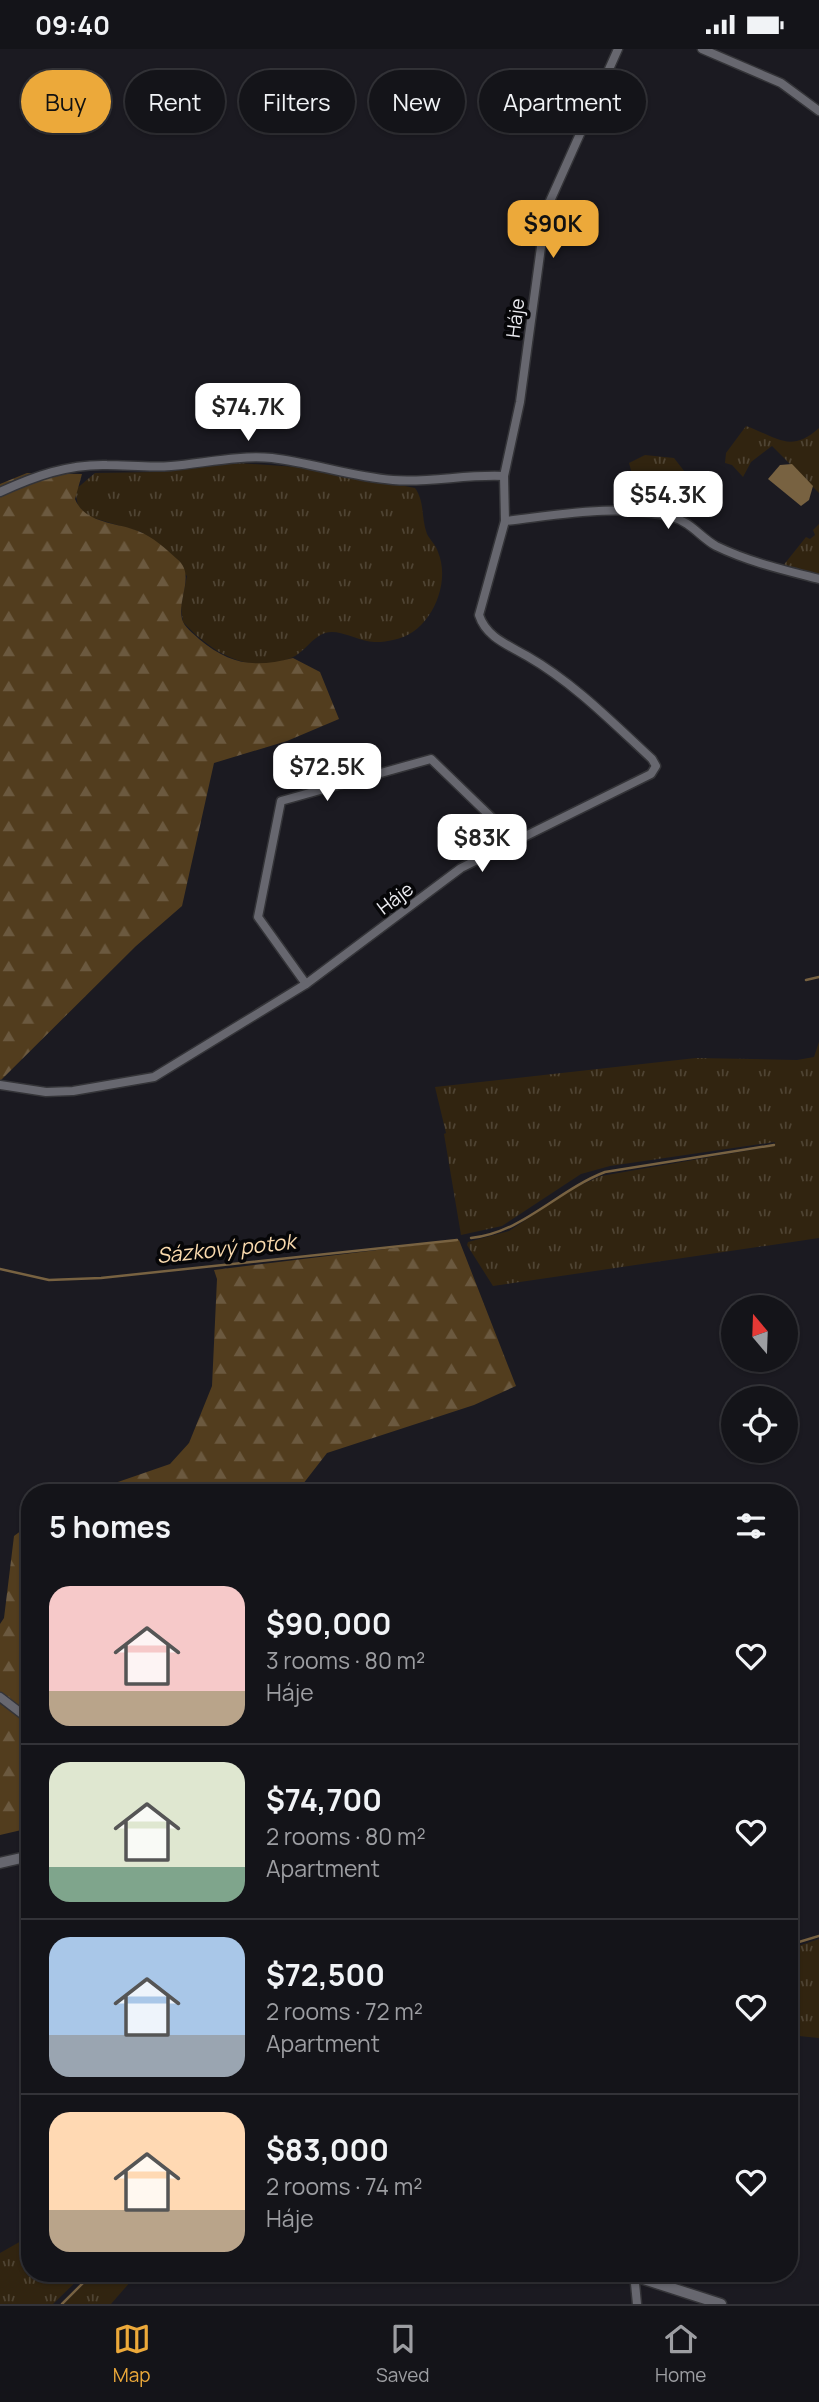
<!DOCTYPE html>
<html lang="en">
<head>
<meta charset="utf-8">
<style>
  :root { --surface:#141419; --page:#212126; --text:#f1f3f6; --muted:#9d9ea2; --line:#333338; --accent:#eca93a }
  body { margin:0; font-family:Manrope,sans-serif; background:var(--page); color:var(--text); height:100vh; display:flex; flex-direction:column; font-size:26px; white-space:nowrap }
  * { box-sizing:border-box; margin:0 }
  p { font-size:23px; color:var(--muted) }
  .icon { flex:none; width:38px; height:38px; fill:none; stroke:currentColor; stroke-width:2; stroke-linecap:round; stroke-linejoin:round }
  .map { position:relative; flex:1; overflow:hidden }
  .details { position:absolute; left:21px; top:1435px; width:777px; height:798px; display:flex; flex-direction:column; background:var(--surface); border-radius:28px; box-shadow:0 2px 5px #0004,0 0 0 2px var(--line) }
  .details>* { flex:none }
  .top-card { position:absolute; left:21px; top:21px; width:777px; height:63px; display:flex; gap:14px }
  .needle { width:46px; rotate:341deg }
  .tools { position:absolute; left:721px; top:1246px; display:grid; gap:14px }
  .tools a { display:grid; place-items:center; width:77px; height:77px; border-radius:50%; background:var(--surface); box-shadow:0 2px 5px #0004,0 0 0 2px var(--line); font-size:35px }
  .price { position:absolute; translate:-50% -60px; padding:0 16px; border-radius:14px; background:#fff; color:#222; font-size:23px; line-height:46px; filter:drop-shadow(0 2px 4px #0008) }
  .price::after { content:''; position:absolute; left:50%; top:42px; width:21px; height:16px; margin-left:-10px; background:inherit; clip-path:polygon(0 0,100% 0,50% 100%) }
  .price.selected { background:var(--accent); color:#111 }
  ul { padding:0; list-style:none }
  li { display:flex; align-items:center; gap:21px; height:175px; padding:0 28px }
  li+li { border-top:2px solid var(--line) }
  li span { display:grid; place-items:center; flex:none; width:196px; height:140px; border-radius:21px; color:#555 }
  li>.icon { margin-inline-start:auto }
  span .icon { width:84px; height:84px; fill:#fffc; stroke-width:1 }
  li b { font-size:30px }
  h2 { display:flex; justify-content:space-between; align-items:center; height:84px; padding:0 28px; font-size:30px }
  .chip { padding:0 24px; border-radius:32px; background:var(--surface); box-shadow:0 2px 5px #0004,0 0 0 2px var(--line); font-size:24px; line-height:63px }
  .chip.selected { background:var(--accent); color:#111 }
  .status { display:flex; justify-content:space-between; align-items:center; height:49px; padding:0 35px; background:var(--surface); direction:ltr }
  .status svg { height:19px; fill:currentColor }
  .tab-bar { display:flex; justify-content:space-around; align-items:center; height:98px; border-top:2px solid var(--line); background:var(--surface); font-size:19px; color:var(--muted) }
  .tab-bar a { display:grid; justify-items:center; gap:4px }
  .tab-bar .selected { color:var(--accent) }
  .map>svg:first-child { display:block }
  .grass { fill:url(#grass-tufts) }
  .forest { fill:url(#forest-firs) }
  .water { fill:#786241 }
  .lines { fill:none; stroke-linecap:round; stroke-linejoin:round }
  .stream { stroke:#786241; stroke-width:2.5 }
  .minor-casing { stroke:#343438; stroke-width:11 }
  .tertiary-casing { stroke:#343438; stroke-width:13 }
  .minor { stroke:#67676f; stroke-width:8 }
  .tertiary { stroke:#67676f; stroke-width:10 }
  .labels { text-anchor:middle; stroke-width:7; stroke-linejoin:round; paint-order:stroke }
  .street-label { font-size:19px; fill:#ebebf0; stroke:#060608 }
  .water-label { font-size:21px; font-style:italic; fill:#f9d9ad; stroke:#060608 }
</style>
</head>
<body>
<div class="status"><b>09:40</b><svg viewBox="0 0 49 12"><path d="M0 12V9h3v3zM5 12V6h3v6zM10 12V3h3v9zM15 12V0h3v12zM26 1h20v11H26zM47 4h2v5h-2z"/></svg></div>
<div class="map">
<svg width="819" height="2255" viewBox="0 0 819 2255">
  <defs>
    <pattern id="grass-tufts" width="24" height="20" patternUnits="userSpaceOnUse" patternTransform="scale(1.75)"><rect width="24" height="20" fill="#312410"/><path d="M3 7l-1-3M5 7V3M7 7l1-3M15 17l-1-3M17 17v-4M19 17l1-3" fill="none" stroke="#4f4433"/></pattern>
    <pattern id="forest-firs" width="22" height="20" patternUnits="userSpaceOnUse" patternTransform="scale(1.75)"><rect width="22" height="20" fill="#523d1e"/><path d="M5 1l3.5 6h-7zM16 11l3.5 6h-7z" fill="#6b593f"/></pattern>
  </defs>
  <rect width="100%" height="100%" fill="#1b1a21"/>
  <g class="grass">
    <path d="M746 377C777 388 790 405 819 379V444L772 397 751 413 743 428 732 416 725 414 726 404Z"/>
    <path d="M645 406 674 409 688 427 690 435 678 448 674 464 650 462 635 436 629 414Z"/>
    <path d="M238 414 312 419 415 439C425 453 421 469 427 485 430 491 436 496 438 503 452 536 429 586 393 591 385 593 375 594 367 592 354 590 339 580 325 584 312 588 304 604 291 609 249 627 211 603 183 573L181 557 187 527 141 483 87 467 78 457 75 441 95 424 156 423Z"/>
    <path d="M819 475V527L782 518 806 488 810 490 815 486 813 481Z"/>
    <path d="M819 993V1189L493 1237 467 1196 468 1193 509 1182 572 1140 601 1127 774 1097 775 1093 610 1117 581 1125 502 1177 461 1186 444 1085 446 1084 435 1038 696 1009 797 1011 814 1008Z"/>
    <path d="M819 1890V1989L789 1986V1900Z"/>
    <path d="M30 2187V2224H85L53 2255H0V2204Z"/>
    <path d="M95 2224H138L111 2255H64Z"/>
  </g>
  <g class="forest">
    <path d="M27 424 82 425 75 450C85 475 116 473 138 482 153 488 166 500 177 510 196 525 177 550 182 570 184 578 193 584 199 590 230 616 255 619 293 609L320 623 339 670 287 692 214 714 182 857 136 897 0 1032V435Z"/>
    <path d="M459 1191 516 1337 474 1356 327 1404 296 1444H86L170 1415 189 1394 212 1337 217 1230 214 1221Z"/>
    <path d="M30 1475V1779L0 1786V1575L4 1569 14 1487Z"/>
  </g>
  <path class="water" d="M792 415 813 437 809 451 801 457 768 430 780 416Z"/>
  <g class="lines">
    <g class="stream">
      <path d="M806 931 819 928"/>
      <path d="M471 1189C522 1184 558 1141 605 1123L774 1096"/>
      <path d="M0 1220 49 1231 101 1229 457 1191"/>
      <path d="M789 1896 819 1887"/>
      <path d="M62 2255 93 2224"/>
    </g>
    <g class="minor-casing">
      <g id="minor">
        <path d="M702 0 781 34 819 62"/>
        <path d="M0 443C35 427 68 415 107 416 128 416 150 419 171 417 205 414 238 406 272 409 313 414 352 428 393 431 430 434 466 425 504 427"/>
        <path d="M505 472C559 466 618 454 672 468 691 473 700 488 716 497 749 513 784 521 819 530"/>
        <path d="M306 935 258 868 281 752 431 710 516 792"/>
        <path d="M0 1036 46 1043 73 1042 154 1028 306 935 461 819 651 725 656 717 652 710C612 673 574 634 527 607 508 596 486 588 479 566L505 472 504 427 520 353 546 161 618 0"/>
        <path d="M0 1648 30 1671"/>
        <path d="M634 2224 637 2255"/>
      </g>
    </g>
    <g class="tertiary-casing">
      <g id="tertiary">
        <path d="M0 1814 30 1807"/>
        <path d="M625 2224 721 2255"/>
      </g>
    </g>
    <use href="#minor" class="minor"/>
    <use href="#tertiary" class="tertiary"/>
  </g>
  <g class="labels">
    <g class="street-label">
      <text transform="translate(515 269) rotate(-83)" y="7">Háje</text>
      <text transform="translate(395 849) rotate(-37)" y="7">Háje</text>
    </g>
    <g class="water-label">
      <text transform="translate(226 1200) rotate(-6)" y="7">Sázkový potok</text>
    </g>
  </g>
</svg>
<div class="tools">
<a><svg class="needle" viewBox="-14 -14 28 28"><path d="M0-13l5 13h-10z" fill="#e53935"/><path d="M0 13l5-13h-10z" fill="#9d9ea2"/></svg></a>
<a><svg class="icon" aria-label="locate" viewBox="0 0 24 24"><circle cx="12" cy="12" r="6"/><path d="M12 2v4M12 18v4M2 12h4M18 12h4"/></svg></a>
</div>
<b class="price selected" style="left:553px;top:211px">$90K</b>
<b class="price" style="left:248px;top:394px">$74.7K</b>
<b class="price" style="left:668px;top:482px">$54.3K</b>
<b class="price" style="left:327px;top:754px">$72.5K</b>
<b class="price" style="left:482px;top:825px">$83K</b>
<div class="top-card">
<a class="chip selected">Buy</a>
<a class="chip">Rent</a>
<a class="chip">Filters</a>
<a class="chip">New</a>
<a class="chip">Apartment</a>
</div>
<section class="details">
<h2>5 homes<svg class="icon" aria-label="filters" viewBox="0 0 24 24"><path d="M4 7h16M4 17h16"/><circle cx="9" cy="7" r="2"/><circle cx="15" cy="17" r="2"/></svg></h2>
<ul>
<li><span style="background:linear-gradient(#f6c9c9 75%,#b9a48a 0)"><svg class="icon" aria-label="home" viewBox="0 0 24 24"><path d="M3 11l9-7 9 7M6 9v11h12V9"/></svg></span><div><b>$90,000</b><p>3 rooms · 80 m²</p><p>Háje</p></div><svg class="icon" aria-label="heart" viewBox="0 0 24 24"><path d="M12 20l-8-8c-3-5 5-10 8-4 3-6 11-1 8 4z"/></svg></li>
<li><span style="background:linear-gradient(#dfe7d0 75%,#7fa58c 0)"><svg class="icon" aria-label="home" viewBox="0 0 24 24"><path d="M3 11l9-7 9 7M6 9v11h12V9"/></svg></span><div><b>$74,700</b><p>2 rooms · 80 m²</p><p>Apartment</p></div><svg class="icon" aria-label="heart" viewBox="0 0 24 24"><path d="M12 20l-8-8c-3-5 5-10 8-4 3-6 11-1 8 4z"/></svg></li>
<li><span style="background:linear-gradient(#a9c7e8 70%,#9aa5b1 0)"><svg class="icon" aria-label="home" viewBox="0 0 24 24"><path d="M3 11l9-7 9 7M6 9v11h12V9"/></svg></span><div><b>$72,500</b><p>2 rooms · 72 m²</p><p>Apartment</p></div><svg class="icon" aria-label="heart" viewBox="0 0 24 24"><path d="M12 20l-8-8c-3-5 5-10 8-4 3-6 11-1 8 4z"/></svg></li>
<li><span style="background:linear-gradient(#ffd9b3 70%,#b9a48a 0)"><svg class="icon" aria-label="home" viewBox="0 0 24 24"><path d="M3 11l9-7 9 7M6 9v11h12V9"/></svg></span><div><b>$83,000</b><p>2 rooms · 74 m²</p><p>Háje</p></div><svg class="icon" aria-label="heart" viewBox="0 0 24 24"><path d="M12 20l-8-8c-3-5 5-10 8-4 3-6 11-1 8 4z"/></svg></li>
</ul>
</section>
</div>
<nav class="tab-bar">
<a class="selected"><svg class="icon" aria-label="map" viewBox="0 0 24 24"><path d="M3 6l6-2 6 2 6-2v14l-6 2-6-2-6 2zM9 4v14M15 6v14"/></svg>Map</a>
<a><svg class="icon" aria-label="saved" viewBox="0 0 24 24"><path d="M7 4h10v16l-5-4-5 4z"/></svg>Saved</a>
<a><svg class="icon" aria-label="home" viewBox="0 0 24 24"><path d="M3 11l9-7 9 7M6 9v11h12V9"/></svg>Home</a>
</nav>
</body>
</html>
